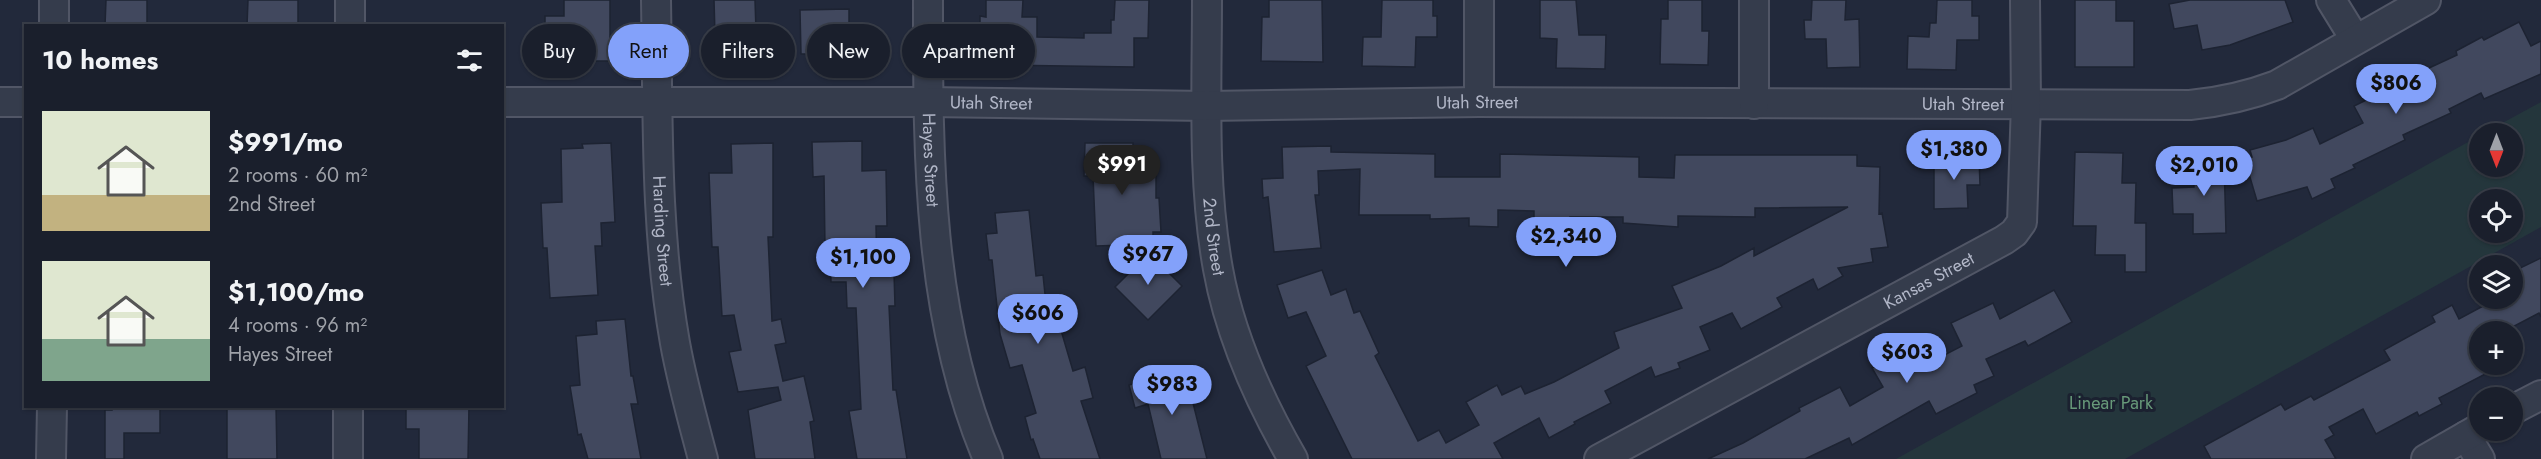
<!DOCTYPE html>
<html lang="en">
<head>
<meta charset="utf-8">
<style>
  :root { --surface:#1a1f2c; --page:#232734; --text:#f1f3f6; --muted:#9fa2a9; --line:#383d48; --accent:#83a1fa }
  body { margin:0; font-family:Jost,sans-serif; background:var(--page); color:var(--text); height:100vh; display:flex; flex-direction:column; font-size:22px; white-space:nowrap }
  * { box-sizing:border-box; margin:0 }
  p { font-size:20px; color:var(--muted) }
  .icon { flex:none; width:33px; height:33px; fill:none; stroke:currentColor; stroke-width:2; stroke-linecap:round; stroke-linejoin:round }
  .map { position:relative; flex:1; overflow:hidden }
  .details { position:absolute; left:24px; top:24px; width:480px; height:384px; display:flex; flex-direction:column; background:var(--surface); border-radius:0px; box-shadow:0 2px 4px #0004,0 0 0 2px var(--line) }
  .details>* { flex:none }
  .guide { position:absolute; left:522px; top:24px; width:570px; height:54px; display:flex; gap:12px }
  .needle { width:39px; rotate:180deg }
  .controls { position:absolute; left:2469px; top:123px; display:grid; gap:12px }
  .controls a { display:grid; place-items:center; width:54px; height:54px; border-radius:50%; background:var(--surface); box-shadow:0 2px 4px #0004,0 0 0 2px var(--line); font-size:30px }
  .price { position:absolute; translate:-50% -51px; padding:0 14px; border-radius:21px; background:var(--accent); color:#111; font-size:20px; line-height:39px; filter:drop-shadow(0 2px 3px #0008) }
  .price::after { content:''; position:absolute; left:50%; top:36px; width:18px; height:14px; margin-left:-9px; background:inherit; clip-path:polygon(0 0,100% 0,50% 100%) }
  .price.selected { background:#222; color:#fff }
  ul { padding:0; list-style:none }
  li { display:flex; align-items:center; gap:18px; height:150px; padding:0 18px }
  li span { display:grid; place-items:center; flex:none; width:168px; height:120px; border-radius:0px; color:#555 }
  li>.icon { margin-inline-start:auto }
  span .icon { width:72px; height:72px; fill:#fffc; stroke-width:1 }
  li b { font-size:26px }
  h2 { display:flex; justify-content:space-between; align-items:center; height:72px; padding:0 18px; font-size:26px }
  .pill { padding:0 21px; border-radius:27px; background:var(--surface); box-shadow:0 2px 4px #0004,0 0 0 2px var(--line); font-size:21px; line-height:54px }
  .pill.selected { background:var(--accent); color:#111 }
  .map>svg:first-child { display:block }
  .green { fill:#24363c; fill-rule:evenodd }
  .building { fill:#41485e; stroke:#1d2332; stroke-width:1.5 }
  .lines { fill:none; stroke-linecap:round; stroke-linejoin:round }
  .minor-casing { stroke:#515666; stroke-width:32 }
  .minor { stroke:#353c4c; stroke-width:28 }
  .labels { text-anchor:middle; stroke-width:6; stroke-linejoin:round; paint-order:stroke }
  .street-label { font-size:18px; fill:#b1b6c7; stroke:#1b2130 }
  .park-label { font-size:18px; fill:#679979; stroke:#1b2130 }
</style>
</head>
<body>
<div class="map">
<svg width="2541" height="459" viewBox="0 0 2541 459">
  <rect width="100%" height="100%" fill="#22293b"/>
  <path class="green" d="M2541 102V227L2125 459H1896L2479 136 2480 166H2512V134L2484 133ZM2480 200H2512V232H2480Z"/>
  <g class="building">
    <path d="M106 0H147V26H105Z"/>
    <path d="M248 0H298V26H247Z"/>
    <path d="M564 0H610V61H545V16H564Z"/>
    <path d="M714 0H755L757 62 712 63 711 35H715Z"/>
    <path d="M986 0H1023L1022 17H1037V37L1084 38V33H1111V20H1114L1115 0H1149L1148 38H1134V67L1003 65V36H980V16L986 17Z"/>
    <path d="M1269 0H1322L1323 62 1261 61 1262 17H1269Z"/>
    <path d="M1382 0H1433V16H1437V37H1416L1415 67 1362 66 1363 37H1381Z"/>
    <path d="M1540 0H1576L1579 35H1606L1605 69 1556 68 1557 39 1540 38Z"/>
    <path d="M1668 0H1702V31H1709L1708 65 1660 64 1661 19H1668Z"/>
    <path d="M1812 0H1846L1845 20 1859 19 1860 67 1827 68 1826 39H1805L1804 20H1811Z"/>
    <path d="M1937 0H1972V16H1979V40H1957L1956 70 1907 69 1908 36 1929 37 1930 23H1936Z"/>
    <path d="M2075 0H2116V21H2134V67H2075Z"/>
    <path d="M2190 0H2285L2293 22 2230 45 2202 50 2197 25 2174 29 2169 4Z"/>
    <path d="M849 9V43L828 44V54H801L800 10Z"/>
    <path d="M2519 22 2531 46 2541 41V74L2484 99 2481 93 2449 109 2451 113 2403 135 2405 140 2353 165 2355 168 2331 179 2335 188 2312 199 2307 187 2257 201 2244 157H2252L2250 150 2286 140 2313 128 2320 144 2363 123 2354 106 2389 89 2388 87 2457 55 2456 51 2482 37 2484 40Z"/>
    <path d="M862 141V171L886 170 887 226H876L877 273H894L895 306H889L893 390H896L907 459H857L849 411 861 409 856 308H847L846 282H831L830 248H825L824 176 813 177 812 142Z"/>
    <path d="M611 143 615 222 601 223 602 246H595L598 295 550 298 547 248H543L541 203 562 202 561 149 583 148 582 144Z"/>
    <path d="M773 143V237H768L772 321 781 319 786 343 775 345 783 381 804 376 814 421 810 422 815 459H755L748 410 781 400 778 387 738 392 729 352 741 350 734 315 722 316 718 247H712L709 173H732L731 144Z"/>
    <path d="M1085 143H1133V172H1156V198H1159L1161 232H1153V244L1096 246 1093 176H1084Z"/>
    <path d="M1331 146V152L1435 154V177H1500V154L1639 157V177L1674 178 1675 155H1857V166L1880 167 1879 214 1882 213 1888 247 1871 249 1873 262 1838 268 1843 276 1818 290 1813 279 1777 298 1782 307 1741 329 1732 313 1700 327 1710 350 1678 363 1680 368 1655 377 1651 367 1605 391 1611 403 1574 422 1575 424 1549 438 1539 418 1494 443 1503 459H1352L1306 366 1326 356 1306 312 1288 318 1277 285 1322 270 1331 295 1346 289 1354 313 1360 311 1379 353 1375 356 1418 441 1439 430 1446 443 1479 425 1466 402 1497 385 1502 395 1521 386 1525 394 1554 382 1619 348 1614 332 1682 308 1672 286 1721 266 1754 248V256L1848 207 1755 208V217L1678 216V227L1623 223V217H1570V238H1534V211L1498 210V227L1469 226V218L1430 219V215H1359L1360 169 1318 171 1319 195H1315L1321 248 1274 252 1268 197 1263 198 1262 179 1283 178 1282 147Z"/>
    <path d="M2075 152 2123 153 2122 183H2136L2135 223H2146V272H2125V255H2095L2096 226H2073Z"/>
    <path d="M1979 157 1980 185H1967L1968 208 1934 209V158Z"/>
    <path d="M2193 158H2224L2226 233 2193 234V214H2173L2172 188 2194 187Z"/>
    <path d="M1029 210 1036 276 1043 275 1048 323 1058 320 1073 371 1085 367 1093 398 1081 401 1100 459H1040L1033 439 1031 440 1025 417 1036 413 1022 365 1010 368 1000 334 992 260H989L986 234 997 233 995 213Z"/>
    <path d="M1149 253 1182 286 1148 320 1115 287Z"/>
    <path d="M2541 258V317L2539 313 2503 332H2475L2480 340V364H2492L2495 369 2439 398 2442 404 2419 416 2417 412 2376 434 2363 409 2329 427 2334 435 2325 440 2336 459H2211L2204 446 2281 404 2285 410 2311 396 2314 400 2390 360 2384 350 2435 322 2432 316 2452 305 2459 319 2498 298H2512V282L2522 278 2518 269Z"/>
    <path d="M2054 290 2072 322 2028 346 2025 341 1986 359 1994 376 1974 385 1977 393 1936 414 1929 401 1852 445 1849 438 1805 459H1708L1743 443 1800 411 1799 408 1840 387 1850 406 1883 387 1872 368 1917 344 1927 364 1962 346 1951 323 1993 303 2000 319Z"/>
    <path d="M625 319 631 376H633L638 404H631L641 459H588L581 434 578 435 570 386 580 385 576 336 597 334 596 321Z"/>
    <path d="M1185 371 1207 459H1161L1148 404 1135 408 1129 385Z"/>
    <path d="M112 406H160V433H124V459H105V410H112Z"/>
    <path d="M227 406H276L277 459H227Z"/>
    <path d="M406 406H469L468 459H419V429H406Z"/>
  </g>
  <g class="lines">
    <g class="minor-casing">
      <g id="minor">
        <path id="s1" d="M656 0C658 114 655 230 675 343 682 382 693 421 703 459"/>
        <path id="s2" d="M928 0C928 154 927 315 988 459"/>
        <path id="s3" d="M1207 0C1207 89 1202 181 1218 269 1230 336 1259 400 1293 459"/>
        <path d="M2331 0 2355 39"/>
        <path d="M54 26V0"/>
        <path d="M350 26V0"/>
        <path d="M0 102H26"/>
        <path id="s4" d="M502 102H928L1207 106 1479 102 2190 105C2221 102 2248 96 2277 85L2426 0"/>
        <path d="M1479 102V0"/>
        <path d="M1754 104V0"/>
        <path d="M2512 410 2541 395"/>
        <path d="M2466 436 2480 459"/>
        <path d="M51 459 52 406"/>
        <path d="M348 459V406"/>
        <path id="s5" d="M1599 459 2004 240 2014 233 2022 222 2026 103 2025 0"/>
        <path d="M2426 459 2480 428"/>
      </g>
    </g>
    <use href="#minor" class="minor"/>
  </g>
  <g class="labels">
    <g class="street-label">
      <text dy="6" stroke="none"><textPath href="#s4" startOffset="975">Utah Street</textPath></text>
      <text dy="6" stroke="none"><textPath href="#s4" startOffset="489">Utah Street</textPath></text>
      <text dy="6" stroke="none"><textPath href="#s4" startOffset="1461">Utah Street</textPath></text>
      <text dy="6" stroke="none"><textPath href="#s2" startOffset="160">Hayes Street</textPath></text>
      <text dy="6" stroke="none"><textPath href="#s1" startOffset="231">Harding Street</textPath></text>
      <text dy="6" stroke="none"><textPath href="#s3" startOffset="237">2nd Street</textPath></text>
      <text dy="6" stroke="none"><textPath href="#s5" startOffset="375">Kansas Street</textPath></text>
    </g>
    <g class="park-label">
      <text x="2111" y="409">Linear Park</text>
    </g>
  </g>
</svg>
<div class="controls">
<a><svg class="needle" viewBox="-14 -14 28 28"><path d="M0-13l5 13h-10z" fill="#e53935"/><path d="M0 13l5-13h-10z" fill="#9fa2a9"/></svg></a>
<a><svg class="icon" aria-label="locate" viewBox="0 0 24 24"><circle cx="12" cy="12" r="6"/><path d="M12 2v4M12 18v4M2 12h4M18 12h4"/></svg></a>
<a><svg class="icon" aria-label="layers" viewBox="0 0 24 24"><path d="M12 4l9 5-9 5-9-5zM3 14l9 5 9-5"/></svg></a>
<a>+</a>
<a>−</a>
</div>
<b class="price" style="left:2396px;top:115px">$806</b>
<b class="price" style="left:1954px;top:181px">$1,380</b>
<b class="price selected" style="left:1122px;top:196px">$991</b>
<b class="price" style="left:2204px;top:197px">$2,010</b>
<b class="price" style="left:1566px;top:268px">$2,340</b>
<b class="price" style="left:1148px;top:286px">$967</b>
<b class="price" style="left:863px;top:289px">$1,100</b>
<b class="price" style="left:1038px;top:345px">$606</b>
<b class="price" style="left:1907px;top:384px">$603</b>
<b class="price" style="left:1172px;top:416px">$983</b>
<div class="guide">
<a class="pill">Buy</a>
<a class="pill selected">Rent</a>
<a class="pill">Filters</a>
<a class="pill">New</a>
<a class="pill">Apartment</a>
</div>
<section class="details">
<h2>10 homes<svg class="icon" aria-label="filters" viewBox="0 0 24 24"><path d="M4 7h16M4 17h16"/><circle cx="9" cy="7" r="2"/><circle cx="15" cy="17" r="2"/></svg></h2>
<ul>
<li><span style="background:linear-gradient(#dfe7d0 70%,#c2b280 0)"><svg class="icon" aria-label="home" viewBox="0 0 24 24"><path d="M3 11l9-7 9 7M6 9v11h12V9"/></svg></span><div><b>$991/mo</b><p>2 rooms · 60 m²</p><p>2nd Street</p></div></li>
<li><span style="background:linear-gradient(#dfe7d0 65%,#7fa58c 0)"><svg class="icon" aria-label="home" viewBox="0 0 24 24"><path d="M3 11l9-7 9 7M6 9v11h12V9"/></svg></span><div><b>$1,100/mo</b><p>4 rooms · 96 m²</p><p>Hayes Street</p></div></li>
</ul>
</section>
</div>
</body>
</html>
